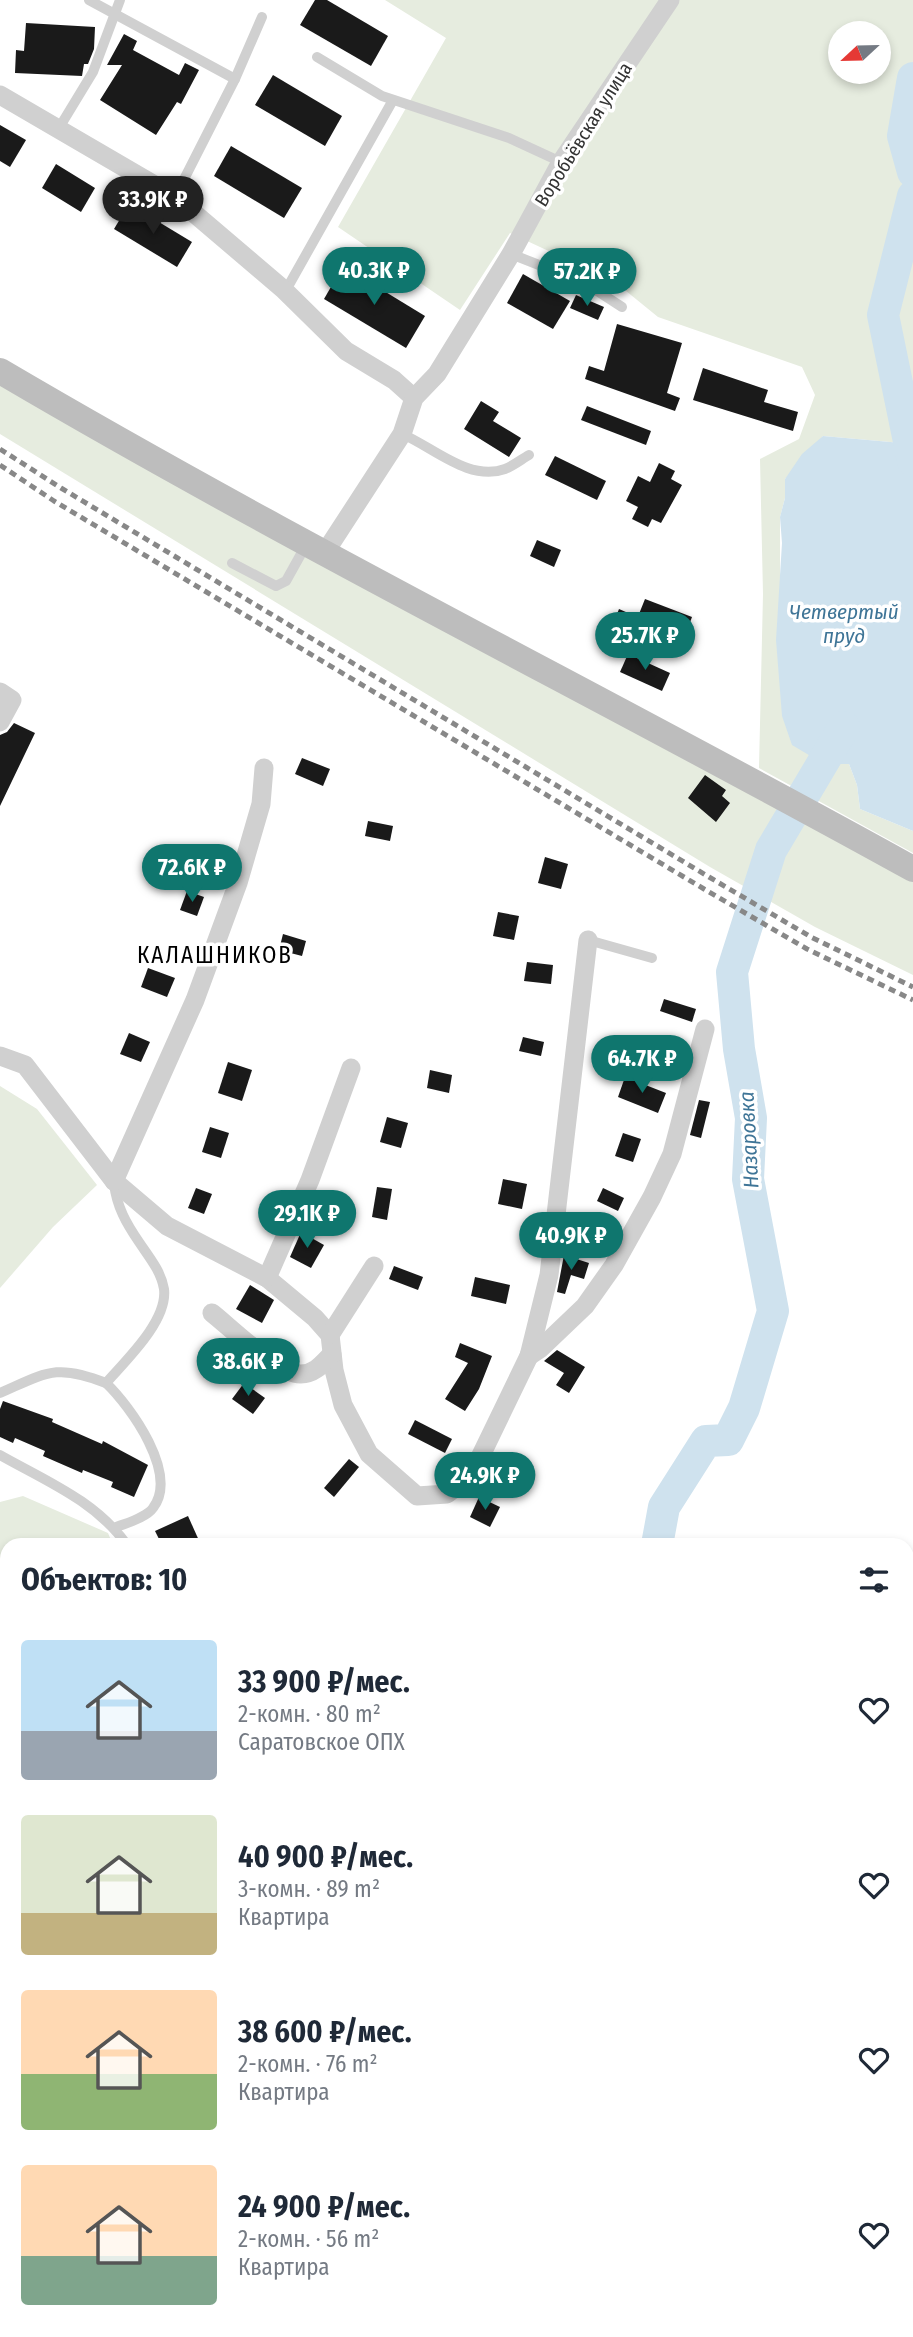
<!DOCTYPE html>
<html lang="ru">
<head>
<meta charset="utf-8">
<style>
  :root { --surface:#fff; --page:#f6f6f7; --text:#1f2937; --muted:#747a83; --accent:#0f766e }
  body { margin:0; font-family:"Fira Sans Condensed",sans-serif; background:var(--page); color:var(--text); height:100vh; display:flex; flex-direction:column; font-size:26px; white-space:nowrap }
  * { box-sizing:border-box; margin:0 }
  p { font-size:23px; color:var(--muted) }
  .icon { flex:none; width:38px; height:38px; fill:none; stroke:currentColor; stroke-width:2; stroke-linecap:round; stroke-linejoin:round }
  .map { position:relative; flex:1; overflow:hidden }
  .side { position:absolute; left:0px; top:1538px; width:914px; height:800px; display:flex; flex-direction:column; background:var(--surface); border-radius:21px 21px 0 0; box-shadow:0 4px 10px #0003 }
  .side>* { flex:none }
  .needle { width:46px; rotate:248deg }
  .controls { position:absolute; left:828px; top:21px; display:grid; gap:14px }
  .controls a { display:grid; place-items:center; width:63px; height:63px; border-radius:50%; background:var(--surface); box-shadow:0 4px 10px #0003; font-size:35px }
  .price { position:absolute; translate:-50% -60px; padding:0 16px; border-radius:24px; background:var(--accent); color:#fff; font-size:23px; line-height:46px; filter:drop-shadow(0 2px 4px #0008) }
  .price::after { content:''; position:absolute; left:50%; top:42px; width:21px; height:16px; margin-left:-10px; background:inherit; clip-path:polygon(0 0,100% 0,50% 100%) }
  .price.selected { background:#222; color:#fff }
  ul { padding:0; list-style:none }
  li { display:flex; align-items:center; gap:21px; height:175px; padding:0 21px }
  li span { display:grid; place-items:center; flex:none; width:196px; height:140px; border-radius:7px; color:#555 }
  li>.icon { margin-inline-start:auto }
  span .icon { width:84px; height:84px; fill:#fffc; stroke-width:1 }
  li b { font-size:30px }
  h2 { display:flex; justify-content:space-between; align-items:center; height:84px; padding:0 21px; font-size:30px }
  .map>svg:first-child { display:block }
  .green { fill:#e6ecdf; fill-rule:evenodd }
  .water { fill:#cfe2ee }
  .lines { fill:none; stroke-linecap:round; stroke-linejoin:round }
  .river { stroke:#cfe2ee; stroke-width:32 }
  .building { fill:#1a1a1a }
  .lane { stroke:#d0d0d0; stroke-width:10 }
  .street { stroke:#d0d0d0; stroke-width:19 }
  .secondary { stroke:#bdbdbd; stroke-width:26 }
  .rail { stroke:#888; stroke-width:5; stroke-dasharray:7 5; stroke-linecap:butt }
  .labels { text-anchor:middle; stroke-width:7; stroke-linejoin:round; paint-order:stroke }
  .street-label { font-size:19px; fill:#333; stroke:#fff }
  .water-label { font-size:21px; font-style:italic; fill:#3f7597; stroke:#fff }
  .quarter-label { font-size:23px; letter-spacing:2px; fill:#000; stroke:#fff }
</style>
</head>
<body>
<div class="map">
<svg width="913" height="2337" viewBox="0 0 913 2337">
  <rect width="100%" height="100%" fill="#fff"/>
  <g class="green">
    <path d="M385 0H913V444L823 436 785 479V498L780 517V572L824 764H849L857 785 860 809 913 831V853L759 768 763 594 760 459 799 439 815 395 802 367 658 317 615 282 510 233 460 310 338 227 446 38ZM840 33H878V72H840Z"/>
    <path d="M0 385 913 880V975L815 927 710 867 0 434Z"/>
    <path d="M0 1086 37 1109 97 1185 53 1227 0 1288Z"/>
    <path d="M23 1496 108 1533 113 1545H7V1765L0 1759V1502Z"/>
    <path d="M913 1716V2039L906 2030V1721Z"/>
    <path d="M7 1983V2331H86V2337H0V1991Z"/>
    <path d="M95 2331H234L232 2337H95Z"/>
    <path d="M428 2331H575V2337H429Z"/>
  </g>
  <path class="water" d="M823 436 913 444V831L860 809 857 785 849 764H824L792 745 782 716 776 640 782 543 780 517 785 498V479L802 454Z"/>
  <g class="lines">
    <g class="river">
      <path d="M913 78 903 136 913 172"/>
      <path d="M913 196 883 315 913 461"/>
      <path d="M657 1545 664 1507 706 1441 728 1440 744 1408 773 1311 748 1179 751 1118 739 1049 732 972 771 850 844 727"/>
      <path d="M524 2337 526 2331"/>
    </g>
  </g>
  <g class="building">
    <path d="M315 0H327L388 36 371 66 300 25Z"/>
    <path d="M26 23 95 27 94 49 88 64H84L82 76 15 73 16 50 24 51Z"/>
    <path d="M124 34 137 41 133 50 179 75 185 63 199 70 181 104 177 102 156 135 100 100 122 65H107Z"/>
    <path d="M273 75 342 116 325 146 255 105Z"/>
    <path d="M0 125 26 140 10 167 0 161Z"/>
    <path d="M231 146 302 188 284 218 214 176Z"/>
    <path d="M56 164 95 188 81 212 42 188Z"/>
    <path d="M129 204 192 242 177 267 114 229Z"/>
    <path d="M343 266 425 316 406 348 324 299Z"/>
    <path d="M523 274 570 301 553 329 507 303Z"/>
    <path d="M576 295 604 307 598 320 570 308Z"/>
    <path d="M617 324 682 343 667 393 680 398 675 411 585 379 589 366 604 371Z"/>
    <path d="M703 368 768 390 764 402 798 412 793 431 693 400Z"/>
    <path d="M481 401 499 412 493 421 521 438 509 457 464 429Z"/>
    <path d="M587 406 651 431 646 445 581 420Z"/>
    <path d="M555 456 606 481 597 500 545 475Z"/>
    <path d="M659 463 675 471 671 479 682 485 661 523 652 519 648 527 632 519 638 507 626 501 638 476 650 482Z"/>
    <path d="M537 540 561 550 554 567 530 556Z"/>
    <path d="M645 599 692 617 682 644 635 624Z"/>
    <path d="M619 609 635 616 624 643 608 637Z"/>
    <path d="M628 654 670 673 662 691 620 672Z"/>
    <path d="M14 723 35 733 0 806V735L7 732Z"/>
    <path d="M302 758 330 769 323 786 295 774Z"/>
    <path d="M705 775 726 790 722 796 730 803 716 822 688 798Z"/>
    <path d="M368 821 393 826 390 841 365 836Z"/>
    <path d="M545 857 568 864 561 889 538 883Z"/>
    <path d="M187 891 204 897 197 916 180 910Z"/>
    <path d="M498 912 519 916 514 940 493 936Z"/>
    <path d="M283 934 306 941 302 956 279 950Z"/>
    <path d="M527 962 553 965 551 984 524 981Z"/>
    <path d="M148 968 175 978 167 997 141 987Z"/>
    <path d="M664 999 696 1009 692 1022 660 1011Z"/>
    <path d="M129 1033 150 1042 141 1062 120 1054Z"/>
    <path d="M523 1037 544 1042 541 1056 519 1051Z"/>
    <path d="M228 1062 252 1070 242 1101 218 1093Z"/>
    <path d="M430 1070 452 1075 449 1093 427 1088Z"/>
    <path d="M625 1077 666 1093 658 1113 618 1097Z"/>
    <path d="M699 1100 710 1102 701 1138 690 1135Z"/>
    <path d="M387 1117 408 1123 401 1148 380 1142Z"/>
    <path d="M210 1127 229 1133 221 1158 202 1152Z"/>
    <path d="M623 1133 641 1139 633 1162 615 1156Z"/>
    <path d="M503 1179 527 1184 522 1209 498 1204Z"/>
    <path d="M377 1187 392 1189 387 1220 372 1217Z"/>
    <path d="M196 1188 212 1194 204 1214 188 1208Z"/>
    <path d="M603 1188 624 1198 618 1211 597 1201Z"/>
    <path d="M301 1232 324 1245 311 1268 290 1257Z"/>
    <path d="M564 1255 589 1263 584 1279 571 1275 565 1294 557 1292Z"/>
    <path d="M394 1266 423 1277 418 1290 389 1279Z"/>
    <path d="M475 1277 510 1285 506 1304 471 1296Z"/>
    <path d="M250 1285 274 1300 262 1323 236 1309Z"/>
    <path d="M460 1343 492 1356 479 1389 465 1411 445 1399 468 1363 455 1357Z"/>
    <path d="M557 1350 585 1367 569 1393 556 1385 564 1373 544 1361Z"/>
    <path d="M244 1383 265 1398 253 1414 232 1399Z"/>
    <path d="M3 1401 53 1419 52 1422 102 1444 103 1441 148 1465 134 1497 111 1487 113 1482 83 1470 82 1473 43 1456 45 1451 15 1438 13 1443 0 1437V1409Z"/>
    <path d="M415 1420 452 1439 445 1453 408 1434Z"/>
    <path d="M349 1459 359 1467 334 1497 324 1488Z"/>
    <path d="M479 1497 500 1507 490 1527 470 1517Z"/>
    <path d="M188 1516 201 1545H162L155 1531Z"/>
  </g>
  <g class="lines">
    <g class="lane">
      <path d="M89 0 235 79"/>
      <path d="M317 57 382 96 509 138 561 162"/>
      <path d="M59 128 93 72 120 0"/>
      <path d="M175 197 235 79 262 17"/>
      <path d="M511 254 585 283 622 307"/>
      <path d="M283 289 290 283 393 100"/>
      <path d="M402 434C433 447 469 482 505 469 513 466 522 459 529 455"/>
      <path d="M232 563 276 586 286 581 306 545"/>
      <path d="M588 940 652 958"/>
      <path d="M114 1184C117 1207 126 1223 139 1242 149 1257 161 1271 164 1289 168 1321 125 1361 106 1383 131 1407 179 1474 153 1508 146 1518 126 1523 114 1528"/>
      <path d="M0 1393C46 1373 56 1363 106 1383"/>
      <path d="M0 1455C46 1481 96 1501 127 1545"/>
    </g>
    <g class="street">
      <path d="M0 95 175 197 283 289 346 351 394 380 414 398"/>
      <path d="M324 554 402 434 414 398 437 374 511 254 561 162 670 0"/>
      <path d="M0 692 12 700 0 722"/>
      <path d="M0 1056 25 1065 114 1181 167 1226 267 1278 315 1318 330 1335 334 1370 343 1405 369 1454 417 1496 447 1494 471 1476 529 1356 549 1275 588 940"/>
      <path d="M114 1181 195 1000 238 883 261 804 264 768"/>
      <path d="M267 1278 310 1180 351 1068"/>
      <path d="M212 1313C231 1328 279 1375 301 1374 315 1374 323 1363 332 1354"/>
      <path d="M330 1335 374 1266"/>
      <path d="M529 1356 541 1348 585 1306 614 1265 652 1197 672 1154 705 1029"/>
      <path d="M0 1796 7 1792"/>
    </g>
    <path class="secondary" d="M0 371C299 547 610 701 913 869"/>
    <g class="rail">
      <path d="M0 449 61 488 709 877 811 937 913 987"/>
      <path d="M0 465 54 501 704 889 807 949 913 1000"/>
    </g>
  </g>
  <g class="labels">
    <g class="street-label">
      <text transform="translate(583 134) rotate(-58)" y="7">Воробьёвская улица</text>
    </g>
    <g class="water-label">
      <text x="844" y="619">Четвертый<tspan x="844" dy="24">пруд</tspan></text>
      <text transform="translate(749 1140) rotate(-93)" y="7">Назаровка</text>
    </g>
    <g class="quarter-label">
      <text x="215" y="963">КАЛАШНИКОВ</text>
    </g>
  </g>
</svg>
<div class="controls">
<a><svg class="needle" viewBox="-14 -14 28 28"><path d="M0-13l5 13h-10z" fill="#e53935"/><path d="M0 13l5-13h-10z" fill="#747a83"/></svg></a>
</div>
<b class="price selected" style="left:153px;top:236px">33.9K ₽</b>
<b class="price" style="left:374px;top:307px">40.3K ₽</b>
<b class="price" style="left:587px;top:308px">57.2K ₽</b>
<b class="price" style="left:645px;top:672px">25.7K ₽</b>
<b class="price" style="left:192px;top:904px">72.6K ₽</b>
<b class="price" style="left:642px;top:1095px">64.7K ₽</b>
<b class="price" style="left:307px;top:1250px">29.1K ₽</b>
<b class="price" style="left:571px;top:1272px">40.9K ₽</b>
<b class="price" style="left:248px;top:1398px">38.6K ₽</b>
<b class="price" style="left:485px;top:1512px">24.9K ₽</b>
<section class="side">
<h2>Объектов: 10<svg class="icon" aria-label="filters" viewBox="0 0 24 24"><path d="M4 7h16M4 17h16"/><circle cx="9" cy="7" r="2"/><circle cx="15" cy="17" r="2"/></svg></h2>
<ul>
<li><span style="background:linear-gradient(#bfe0f5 65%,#9aa5b1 0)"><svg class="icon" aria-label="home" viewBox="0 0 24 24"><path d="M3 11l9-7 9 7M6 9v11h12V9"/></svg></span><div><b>33 900 ₽/мес.</b><p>2-комн. · 80 m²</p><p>Саратовское ОПХ</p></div><svg class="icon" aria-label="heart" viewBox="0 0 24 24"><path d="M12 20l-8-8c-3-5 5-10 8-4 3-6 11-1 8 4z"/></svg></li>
<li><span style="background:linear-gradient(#dfe7d0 70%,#c2b280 0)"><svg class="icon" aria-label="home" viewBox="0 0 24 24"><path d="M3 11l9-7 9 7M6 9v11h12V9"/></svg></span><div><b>40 900 ₽/мес.</b><p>3-комн. · 89 m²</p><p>Квартира</p></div><svg class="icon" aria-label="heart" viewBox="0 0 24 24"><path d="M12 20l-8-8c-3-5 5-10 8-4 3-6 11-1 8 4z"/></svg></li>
<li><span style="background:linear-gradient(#ffd9b3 60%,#8fb573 0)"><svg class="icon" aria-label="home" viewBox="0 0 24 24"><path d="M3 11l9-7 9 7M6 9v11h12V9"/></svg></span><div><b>38 600 ₽/мес.</b><p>2-комн. · 76 m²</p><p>Квартира</p></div><svg class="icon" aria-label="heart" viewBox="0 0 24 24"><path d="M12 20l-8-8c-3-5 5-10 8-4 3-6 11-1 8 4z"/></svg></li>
<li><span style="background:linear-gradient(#ffd9b3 65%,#7fa58c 0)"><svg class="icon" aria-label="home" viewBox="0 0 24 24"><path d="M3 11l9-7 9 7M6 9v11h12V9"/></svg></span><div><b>24 900 ₽/мес.</b><p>2-комн. · 56 m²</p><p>Квартира</p></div><svg class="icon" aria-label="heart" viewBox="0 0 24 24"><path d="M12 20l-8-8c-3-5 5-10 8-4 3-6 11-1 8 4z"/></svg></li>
</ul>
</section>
</div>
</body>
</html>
